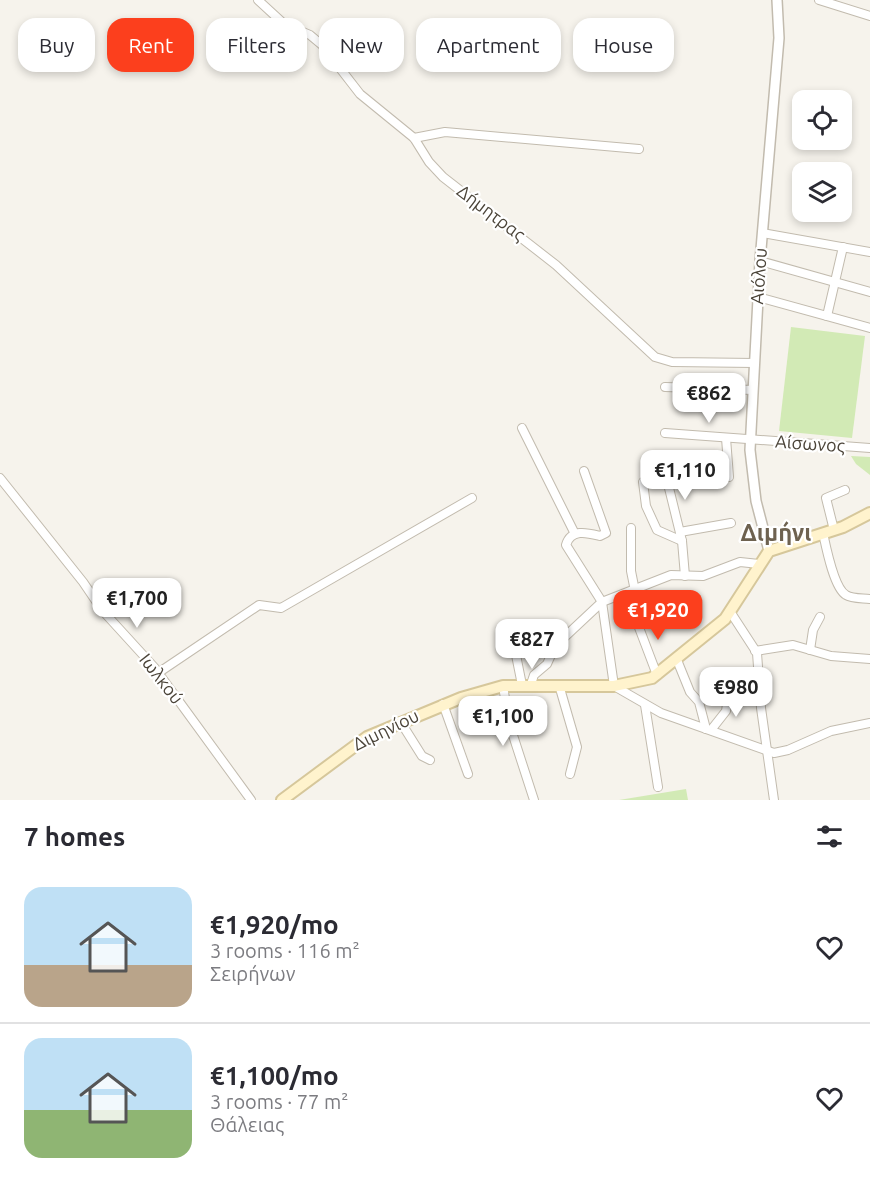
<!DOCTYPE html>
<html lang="en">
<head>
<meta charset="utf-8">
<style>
  :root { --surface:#fff; --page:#f2f2f3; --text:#2b2b33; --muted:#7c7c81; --line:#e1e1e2; --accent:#fc3f1d }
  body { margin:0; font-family:Ubuntu,sans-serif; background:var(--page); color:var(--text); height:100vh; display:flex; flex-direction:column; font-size:22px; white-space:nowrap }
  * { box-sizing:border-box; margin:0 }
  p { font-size:20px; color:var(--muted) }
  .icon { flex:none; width:33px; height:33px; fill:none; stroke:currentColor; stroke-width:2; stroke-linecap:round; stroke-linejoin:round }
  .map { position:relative; height:800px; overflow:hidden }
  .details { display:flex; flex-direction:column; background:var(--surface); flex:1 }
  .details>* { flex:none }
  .top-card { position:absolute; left:18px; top:18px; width:834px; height:54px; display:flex; gap:12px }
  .controls { position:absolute; left:792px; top:90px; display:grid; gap:12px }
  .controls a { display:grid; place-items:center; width:60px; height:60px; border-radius:12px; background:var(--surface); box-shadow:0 3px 9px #0003; font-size:30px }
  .price { position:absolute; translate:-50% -51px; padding:0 14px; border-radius:12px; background:#fff; color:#222; font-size:20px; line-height:39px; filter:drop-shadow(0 2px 3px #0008) }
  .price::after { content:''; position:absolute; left:50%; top:36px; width:18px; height:14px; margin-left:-9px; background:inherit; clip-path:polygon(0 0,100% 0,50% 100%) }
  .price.current { background:var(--accent); color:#fff }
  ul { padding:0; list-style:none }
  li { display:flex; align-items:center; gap:18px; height:150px; padding:0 24px }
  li+li { border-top:2px solid var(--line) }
  li span { display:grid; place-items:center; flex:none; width:168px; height:120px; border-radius:18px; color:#555 }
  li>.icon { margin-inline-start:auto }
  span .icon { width:72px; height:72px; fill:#fffc; stroke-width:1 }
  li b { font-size:26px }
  h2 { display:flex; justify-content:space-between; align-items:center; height:72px; padding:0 24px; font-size:26px }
  .chip { padding:0 21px; border-radius:18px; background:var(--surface); box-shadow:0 3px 9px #0003; font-size:21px; line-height:54px }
  .chip.current { background:var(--accent); color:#fff }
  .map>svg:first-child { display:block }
  .green { fill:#d2eab5 }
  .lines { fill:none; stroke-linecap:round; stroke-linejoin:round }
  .minor-casing { stroke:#c2bbae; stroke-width:10 }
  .tertiary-casing { stroke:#c2bbae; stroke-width:12 }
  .secondary-casing { stroke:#d6c79b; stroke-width:14 }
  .minor { stroke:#fff; stroke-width:8 }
  .tertiary { stroke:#fff; stroke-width:9 }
  .secondary { stroke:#fff3cd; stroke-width:10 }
  .labels { text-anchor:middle; stroke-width:4.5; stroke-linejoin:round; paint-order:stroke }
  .street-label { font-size:18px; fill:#4b4439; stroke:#fff }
  .district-label { font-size:24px; font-weight:bold; fill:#6e6250; stroke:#fff }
</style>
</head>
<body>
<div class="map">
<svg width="870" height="800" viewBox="0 0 870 800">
  <rect width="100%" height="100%" fill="#f6f3ec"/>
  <g class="green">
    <path d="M791 327 865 336 852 438 779 431Z"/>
    <path d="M851 456 870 457V475L856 464Z"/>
    <path d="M686 789 688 800H619Z"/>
  </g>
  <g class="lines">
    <g class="minor-casing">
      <g id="minor">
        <path d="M258 0 284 24 310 35 322 45 360 94 414 138 429 162 443 177 556 265 655 357 672 362 755 363"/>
        <path d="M819 0 870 16"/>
        <path d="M414 138 445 132 639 149"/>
        <path d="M762 233 870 252"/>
        <path d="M760 261 870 292"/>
        <path d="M758 297 870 328"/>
        <path d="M827 316 843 247"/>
        <path d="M665 387 753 390"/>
        <path d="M522 428 575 534"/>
        <path d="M665 433 870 448"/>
        <path d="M726 438 729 477"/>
        <path d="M584 471 606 533 600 536C588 533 571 528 566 545L602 602 614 686 661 713 774 753 788 750 831 731 870 723"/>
        <path d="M0 478 83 582 102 610 154 667 251 800"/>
        <path d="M643 482 646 506 657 530 682 541"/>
        <path d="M631 528V571L635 591"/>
        <path d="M834 530 826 498 845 490"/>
        <path d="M680 532 731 523"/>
        <path d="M823 533C826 547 834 588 846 595 852 599 863 598 870 599"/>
        <path d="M685 576 682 541 669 488 672 471 676 467H703L704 455"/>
        <path d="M731 613 757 653 761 708 774 800"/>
        <path d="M635 617 657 675"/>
        <path d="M513 640 522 685"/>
        <path d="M810 650 813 630 820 617"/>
        <path d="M755 651 793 645 831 656 870 659"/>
        <path d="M677 660 690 692 699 702 706 729"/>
        <path d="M158 673 259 605 281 608 472 498"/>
        <path d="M531 684 534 675 547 664 555 646 602 602 671 575 703 576 740 562 759 564"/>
        <path d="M559 685 577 747 570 774"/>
        <path d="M503 686 509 723 534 800"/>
        <path d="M443 704 468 774"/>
        <path d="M645 705 658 787"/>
        <path d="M400 721 422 756 430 760"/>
        <path d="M711 730 726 711 728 697"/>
      </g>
    </g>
    <g class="tertiary-casing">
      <path id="tertiary" d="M769 551 756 501 750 450 760 261 779 38 777 0"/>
    </g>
    <g class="secondary-casing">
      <path id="secondary" d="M282 800 367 737 461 698 503 686H614L652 678 725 619 769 551 843 527 870 513"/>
    </g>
    <use href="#minor" class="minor"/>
    <use href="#tertiary" class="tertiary"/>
    <use href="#secondary" class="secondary"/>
  </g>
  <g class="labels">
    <g class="street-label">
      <text transform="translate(491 213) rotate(37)" y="6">Δήμητρας</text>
      <text transform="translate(759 276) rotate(-86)" y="6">Αιόλου</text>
      <text transform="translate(810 444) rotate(4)" y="6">Αίσωνος</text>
      <text transform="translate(161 679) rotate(52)" y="6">Ιωλκού</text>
      <text transform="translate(386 730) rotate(-26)" y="6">Διμηνίου</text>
    </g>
    <g class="district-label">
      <text x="776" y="541">Διμήνι</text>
    </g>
  </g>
</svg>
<div class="controls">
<a><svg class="icon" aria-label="locate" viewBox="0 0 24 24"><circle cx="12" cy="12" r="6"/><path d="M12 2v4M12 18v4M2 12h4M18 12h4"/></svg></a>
<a><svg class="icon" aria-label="layers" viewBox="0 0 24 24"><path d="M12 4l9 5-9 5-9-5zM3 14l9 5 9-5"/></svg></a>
</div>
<b class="price" style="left:709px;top:424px">€862</b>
<b class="price" style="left:685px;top:501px">€1,110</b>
<b class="price" style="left:137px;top:629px">€1,700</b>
<b class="price current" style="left:658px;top:641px">€1,920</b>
<b class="price" style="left:532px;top:670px">€827</b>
<b class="price" style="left:736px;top:718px">€980</b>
<b class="price" style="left:503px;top:747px">€1,100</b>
<div class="top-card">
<a class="chip">Buy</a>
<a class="chip current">Rent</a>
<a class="chip">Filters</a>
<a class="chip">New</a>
<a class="chip">Apartment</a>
<a class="chip">House</a>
</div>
</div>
<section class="details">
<h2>7 homes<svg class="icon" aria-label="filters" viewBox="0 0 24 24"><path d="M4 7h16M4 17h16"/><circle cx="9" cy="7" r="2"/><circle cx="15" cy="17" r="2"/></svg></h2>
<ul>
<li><span style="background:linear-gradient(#bfe0f5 65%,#b9a48a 0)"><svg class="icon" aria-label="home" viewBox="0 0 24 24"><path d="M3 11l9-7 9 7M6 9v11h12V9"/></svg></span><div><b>€1,920/mo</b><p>3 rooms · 116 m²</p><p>Σειρήνων</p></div><svg class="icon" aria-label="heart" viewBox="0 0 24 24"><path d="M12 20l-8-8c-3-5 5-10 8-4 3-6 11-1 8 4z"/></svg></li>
<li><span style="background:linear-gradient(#bfe0f5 60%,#8fb573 0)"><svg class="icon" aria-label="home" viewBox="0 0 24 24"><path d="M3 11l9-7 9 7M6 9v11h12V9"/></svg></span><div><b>€1,100/mo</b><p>3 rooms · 77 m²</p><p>Θάλειας</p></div><svg class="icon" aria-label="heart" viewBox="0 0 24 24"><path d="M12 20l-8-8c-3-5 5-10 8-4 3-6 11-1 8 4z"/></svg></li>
</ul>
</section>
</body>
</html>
